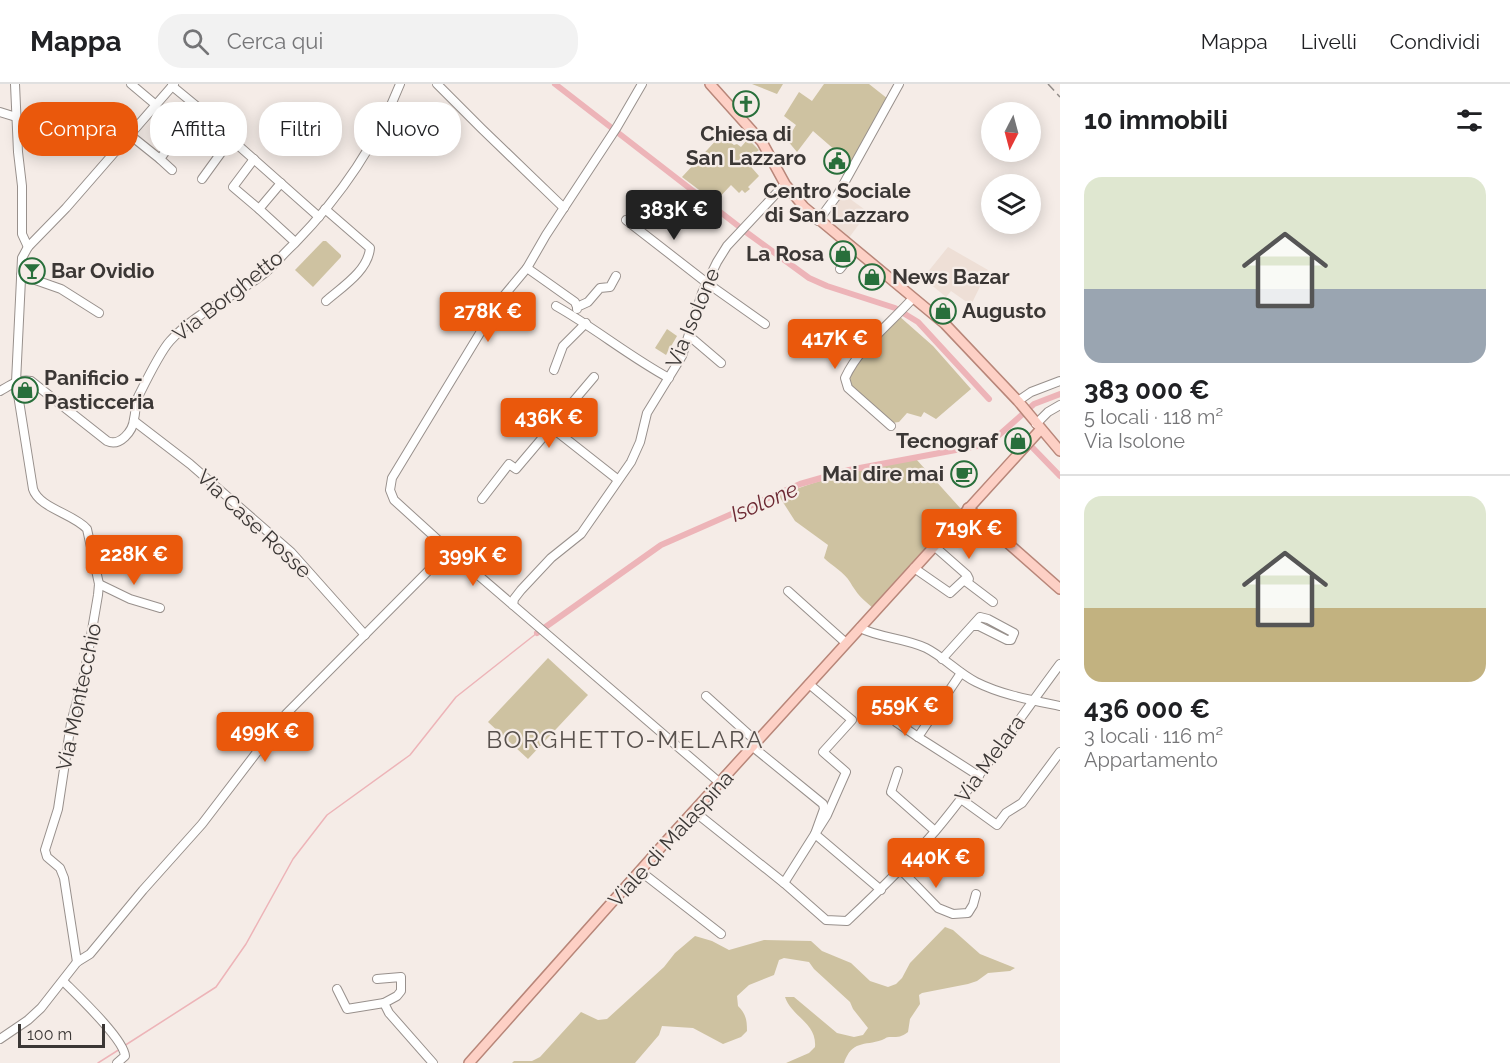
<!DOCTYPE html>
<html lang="it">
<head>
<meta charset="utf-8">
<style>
  :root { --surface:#fff; --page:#f2f2f2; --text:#202124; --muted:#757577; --line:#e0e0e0; --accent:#ea580c }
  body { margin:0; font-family:Raleway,sans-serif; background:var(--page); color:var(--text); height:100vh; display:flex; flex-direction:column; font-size:22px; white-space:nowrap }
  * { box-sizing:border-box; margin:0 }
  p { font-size:20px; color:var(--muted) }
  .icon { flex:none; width:33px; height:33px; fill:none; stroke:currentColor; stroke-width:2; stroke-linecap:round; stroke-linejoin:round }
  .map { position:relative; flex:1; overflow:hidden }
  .sheet { display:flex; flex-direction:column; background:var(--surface); width:450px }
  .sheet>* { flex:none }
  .hud { position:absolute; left:18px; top:18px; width:570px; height:54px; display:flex; gap:12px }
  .needle { width:39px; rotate:186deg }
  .tools { position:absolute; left:981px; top:18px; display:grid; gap:12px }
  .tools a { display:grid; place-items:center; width:60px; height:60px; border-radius:50%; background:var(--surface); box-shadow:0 3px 15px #0003; font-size:30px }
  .scale { position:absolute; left:18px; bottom:15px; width:87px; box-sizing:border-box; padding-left:6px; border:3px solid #3b3735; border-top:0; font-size:16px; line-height:21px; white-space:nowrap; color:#3b3735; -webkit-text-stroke:4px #f5ece7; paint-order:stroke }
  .price { position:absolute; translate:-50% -51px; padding:0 14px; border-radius:6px; background:var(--accent); color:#fff; font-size:20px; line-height:39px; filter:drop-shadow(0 2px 3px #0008) }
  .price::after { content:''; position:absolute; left:50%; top:36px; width:18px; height:14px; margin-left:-9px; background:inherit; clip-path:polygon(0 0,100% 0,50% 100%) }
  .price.current { background:#222; color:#fff }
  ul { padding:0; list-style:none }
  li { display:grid; align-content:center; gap:12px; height:318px; padding:0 24px }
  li+li { border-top:2px solid var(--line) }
  li span { display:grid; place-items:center; height:186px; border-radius:18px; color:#555 }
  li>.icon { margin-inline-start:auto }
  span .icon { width:108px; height:108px; fill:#fffc; stroke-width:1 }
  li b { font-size:26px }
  h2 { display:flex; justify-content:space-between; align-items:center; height:72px; padding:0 24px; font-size:26px }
  .chip { padding:0 21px; border-radius:24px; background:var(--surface); box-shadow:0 3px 15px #0003; font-size:21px; line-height:54px }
  .chip.current { background:var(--accent); color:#fff }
  header { display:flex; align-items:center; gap:36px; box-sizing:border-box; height:84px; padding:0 30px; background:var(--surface); border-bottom:2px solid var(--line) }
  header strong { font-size:28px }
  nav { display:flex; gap:33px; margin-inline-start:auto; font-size:21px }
  .search { width:420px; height:54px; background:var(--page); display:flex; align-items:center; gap:15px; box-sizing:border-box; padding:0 21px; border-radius:24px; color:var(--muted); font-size:22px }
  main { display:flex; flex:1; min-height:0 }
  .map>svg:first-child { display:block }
  .built { fill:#eedfd6 }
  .green { fill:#cec2a1 }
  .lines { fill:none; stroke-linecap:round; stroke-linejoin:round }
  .stream { stroke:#edb4b8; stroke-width:1.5 }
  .canal { stroke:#edb4b8; stroke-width:6 }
  .minor-casing { stroke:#98908c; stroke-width:10 }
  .major-casing { stroke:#b88679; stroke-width:12 }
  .minor { stroke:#fff; stroke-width:8 }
  .major { stroke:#fdd0c5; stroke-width:9 }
  .rail { stroke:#928c88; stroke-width:1.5; stroke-dasharray:9 4.5; stroke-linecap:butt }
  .labels { text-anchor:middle; stroke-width:4.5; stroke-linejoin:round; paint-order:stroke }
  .poi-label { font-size:21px; font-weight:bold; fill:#3b3735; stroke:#f5ece7; text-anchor:start }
  .street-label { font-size:21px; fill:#3b3735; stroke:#f5ece7 }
  .water-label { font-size:22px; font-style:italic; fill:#6d2933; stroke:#f5ece7 }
  .quarter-label { font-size:24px; letter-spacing:1.5px; fill:#58514d; stroke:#f5ece7 }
</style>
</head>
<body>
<header>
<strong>Mappa</strong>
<div class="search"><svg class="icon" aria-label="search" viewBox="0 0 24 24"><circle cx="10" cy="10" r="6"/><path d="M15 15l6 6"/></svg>Cerca qui</div>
<nav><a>Mappa</a><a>Livelli</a><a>Condividi</a></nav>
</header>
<main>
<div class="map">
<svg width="1060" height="979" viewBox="0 0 1060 979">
  <rect width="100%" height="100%" fill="#f5ece7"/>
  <g class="built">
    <path d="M842 109 868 128 848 155 830 136Z"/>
    <path d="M948 163 988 186 971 221 951 207 946 213 923 194Z"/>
  </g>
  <g class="green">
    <path d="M752 0H783L777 10Z"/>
    <path d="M824 0H869L888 15 851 80 813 47 797 68 787 56 796 41 784 32 799 8 812 17Z"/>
    <path d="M721 51 734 61 737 60 741 63 748 55 759 66 746 77 759 92 748 103 750 105 745 109 742 106 739 109 731 101 715 118 682 93Z"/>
    <path d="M323 157H326L341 171V173L313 203 295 186Z"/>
    <path d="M899 232 933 262 971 305 936 335 924 328 921 333 907 329 899 338 892 339 852 305 849 298C851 281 886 244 899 232Z"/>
    <path d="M667 245 677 252 666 271 655 264Z"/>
    <path d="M916 375 961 425 873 524C862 515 857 510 850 498 845 489 831 481 824 474L828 461 795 437 779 412C822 393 870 384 916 375Z"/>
    <path d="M548 574 588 611 528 675 488 638Z"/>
    <path d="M945 843 953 846 980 870 1015 884 1010 887 988 889 977 897 968 900 922 909 919 911 920 920 910 935 908 948C901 953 899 953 891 953 885 953 887 954 882 956 864 962 852 956 844 979H786L809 969 815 963C817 939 792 933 785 913H794L837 949 854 953 863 951 868 944 853 925 850 918 814 885 809 878 784 874 779 876 774 891 749 901 737 912 738 922C746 930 747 936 747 947L741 953 723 960 693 944 662 942 659 951 635 979H512L514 977H532L540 973 581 928 598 936 607 935 664 883 675 869 695 852 712 857 729 866 764 856 811 857 822 867 851 879 870 897 888 903 896 900 902 894 910 879Z"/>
  </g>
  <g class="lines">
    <g class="stream">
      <path d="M124 962 216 903 246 860 293 775 327 731 410 671 456 613 537 549"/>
      <path d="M98 979 120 965"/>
    </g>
    <g class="canal">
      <path d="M555 0 746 148 809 194 827 202 895 224 918 238 989 315"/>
      <path d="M1030 361 1060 392"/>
      <path d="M537 549 661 461 800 400 849 386 977 362 999 351 1034 320 1060 310"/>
    </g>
    <g class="minor-casing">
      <g id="minor">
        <path d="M15 0 18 68 22 102V150L28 163"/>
        <path d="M131 0 156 21"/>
        <path d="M437 0 482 45 564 124"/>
        <path d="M642 0 617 43 546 151 527 184 497 220 483 244 392 394 390 406 394 416 449 466 720 699"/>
        <path d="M172 2 222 43 231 55 319 133"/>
        <path d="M0 28 16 33"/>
        <path d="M186 42 210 62"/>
        <path d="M130 51 160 75 198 23"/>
        <path d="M160 75 172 86"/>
        <path d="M254 75 233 103 259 125 281 99"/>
        <path d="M202 95 231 55"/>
        <path d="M259 125 295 158"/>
        <path d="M325 125 370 164C368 187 342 203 326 217"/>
        <path d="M626 136 707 199 765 240"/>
        <path d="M818 137 838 110 899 0"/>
        <path d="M527 184 575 218 577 223"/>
        <path d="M840 185 855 166"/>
        <path d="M21 191 61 205 99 229"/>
        <path d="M556 222C595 244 630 273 669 294"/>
        <path d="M577 225V223L588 218 600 204 610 203 616 192"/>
        <path d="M689 255 694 256 721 279"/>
        <path d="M554 286 563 262 586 239"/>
        <path d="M0 307C11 301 18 295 31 297L107 357C120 363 133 347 134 335 136 327 135 320 138 313 145 299 160 268 170 257 197 227 235 213 266 188 276 179 285 168 295 159 341 112 376 61 400 0"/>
        <path d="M1018 317 1031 308 1060 297"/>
        <path d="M134 337 190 380 291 468 365 551"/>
        <path d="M1036 340 1048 328 1060 321"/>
        <path d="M891 342 848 304 845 294C859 263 891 239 913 214"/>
        <path d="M551 343 617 395"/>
        <path d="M482 415 509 380 516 385 594 293"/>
        <path d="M934 462 967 491 969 495 967 498"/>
        <path d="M914 484 950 509 964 496 993 518"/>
        <path d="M99 500 130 515 160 524"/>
        <path d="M788 507 846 559"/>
        <path d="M513 521 514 515 521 506 551 474 581 450 631 378 640 358 647 329 682 272 702 209 717 178 727 162 785 100"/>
        <path d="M860 544C880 554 905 554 926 564 944 573 958 589 976 598 1002 611 1031 616 1060 622"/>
        <path d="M942 575 980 533 988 535 1014 549 1011 556H1007L979 542H972"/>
        <path d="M961 589 918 653 979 692"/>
        <path d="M706 612 757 658"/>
        <path d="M896 638 918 653"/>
        <path d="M753 663 823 720 824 725 815 750 881 806"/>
        <path d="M898 687 891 708 935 747"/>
        <path d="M961 715 997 741 1006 729 1022 719 1060 668"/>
        <path d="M695 728 784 799 826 836 847 837C878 808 909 778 937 745 981 692 1019 635 1060 580"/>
        <path d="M900 785 938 824 953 830 968 829 973 821 976 810"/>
        <path d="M640 787 721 850"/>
        <path d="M784 799 827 731 846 688 823 668 852 636 809 600"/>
        <path d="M77 878 64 794 60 784 47 773 45 766 58 725 71 639 85 587 98 511 99 500 87 445C74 430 39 424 33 405L16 298 22 174 28 163 66 124 174 0"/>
        <path d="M377 895 401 893V907L397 912 384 919"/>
        <path d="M63 897C77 911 124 955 125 972L117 979"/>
        <path d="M337 905 347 925 384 919 389 929 433 979"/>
        <path d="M0 955 28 936 41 924 77 878 90 870 143 806 202 740 286 630 449 466"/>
      </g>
    </g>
    <g class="major-casing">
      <g id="major">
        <path d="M710 0 762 58 785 100 804 123 945 240 1018 317 1060 367"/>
        <path d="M968 424 1060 505"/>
        <path d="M469 979 670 753 1041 345"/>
      </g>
    </g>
    <use href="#minor" class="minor"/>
    <use href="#major" class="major"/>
    <path class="rail" d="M1048 0 1060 13"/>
  </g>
  <defs>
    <g id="church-ring" transform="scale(1.35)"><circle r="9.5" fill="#f5ece7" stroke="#286f3b" stroke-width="1.5"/><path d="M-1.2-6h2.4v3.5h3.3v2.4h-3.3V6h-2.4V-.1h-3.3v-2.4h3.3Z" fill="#286f3b"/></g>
    <g id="civic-ring" transform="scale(1.35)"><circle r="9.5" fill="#f5ece7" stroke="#286f3b" stroke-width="1.5"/><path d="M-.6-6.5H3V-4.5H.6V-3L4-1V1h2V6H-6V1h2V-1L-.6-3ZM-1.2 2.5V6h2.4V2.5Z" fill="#286f3b"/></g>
    <g id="shop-ring" transform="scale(1.35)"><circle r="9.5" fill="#f5ece7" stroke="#286f3b" stroke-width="1.5"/><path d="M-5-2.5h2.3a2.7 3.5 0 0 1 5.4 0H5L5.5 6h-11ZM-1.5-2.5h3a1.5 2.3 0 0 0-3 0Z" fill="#286f3b"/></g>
    <g id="bar-ring" transform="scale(1.35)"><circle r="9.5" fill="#f5ece7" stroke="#286f3b" stroke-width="1.5"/><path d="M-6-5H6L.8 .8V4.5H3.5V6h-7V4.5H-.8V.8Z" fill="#286f3b"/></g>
    <g id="cafe-ring" transform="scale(1.35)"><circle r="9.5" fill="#f5ece7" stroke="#286f3b" stroke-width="1.5"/><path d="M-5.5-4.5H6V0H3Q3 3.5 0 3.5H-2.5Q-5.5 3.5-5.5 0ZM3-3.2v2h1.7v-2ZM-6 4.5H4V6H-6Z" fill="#286f3b"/></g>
  </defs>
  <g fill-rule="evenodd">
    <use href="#church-ring" x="746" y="20"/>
    <use href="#civic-ring" x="837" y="77"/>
    <use href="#shop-ring" x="843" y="170"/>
    <use href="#bar-ring" x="32" y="187"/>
    <use href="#shop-ring" x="872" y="193"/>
    <use href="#shop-ring" x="943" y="227"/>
    <use href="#shop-ring" x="25" y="306"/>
    <use href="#shop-ring" x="1018" y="357"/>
    <use href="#cafe-ring" x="964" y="390"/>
  </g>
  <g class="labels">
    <g class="poi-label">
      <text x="746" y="57" text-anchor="middle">Chiesa di<tspan x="746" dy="24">San Lazzaro</tspan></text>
      <text x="837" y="114" text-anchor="middle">Centro Sociale<tspan x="837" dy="24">di San Lazzaro</tspan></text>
      <text x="824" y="177" text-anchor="end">La Rosa</text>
      <text x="51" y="194">Bar Ovidio</text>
      <text x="892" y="200">News Bazar</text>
      <text x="962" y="234">Augusto</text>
      <text x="44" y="301">Panificio -<tspan x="44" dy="24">Pasticceria</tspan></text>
      <text x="998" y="364" text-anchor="end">Tecnograf</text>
      <text x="944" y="397" text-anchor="end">Mai dire mai</text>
    </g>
    <g class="street-label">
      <text transform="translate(228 212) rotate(-38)" y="7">Via Borghetto</text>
      <text transform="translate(693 234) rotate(-67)" y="7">Via Isolone</text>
      <text transform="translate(254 440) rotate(43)" y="7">Via Case Rosse</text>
      <text transform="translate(79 613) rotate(-78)" y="7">Via Montecchio</text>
      <text transform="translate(990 675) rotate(-54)" y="7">Via Melara</text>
      <text transform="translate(671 755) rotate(-48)" y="7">Viale di Malaspina</text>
    </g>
    <g class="water-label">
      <text transform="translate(764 417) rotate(-23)" y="8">Isolone</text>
    </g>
    <g class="quarter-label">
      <text x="625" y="664">BORGHETTO-MELARA</text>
    </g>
  </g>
</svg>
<div class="tools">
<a><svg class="needle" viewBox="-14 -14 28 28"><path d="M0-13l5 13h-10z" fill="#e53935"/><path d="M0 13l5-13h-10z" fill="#757577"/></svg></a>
<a><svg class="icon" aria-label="layers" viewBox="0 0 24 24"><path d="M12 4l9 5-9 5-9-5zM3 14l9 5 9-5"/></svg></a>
</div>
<div class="scale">100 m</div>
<b class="price current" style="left:674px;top:157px">383K €</b>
<b class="price" style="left:488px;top:259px">278K €</b>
<b class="price" style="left:835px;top:286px">417K €</b>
<b class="price" style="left:549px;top:365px">436K €</b>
<b class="price" style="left:969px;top:476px">719K €</b>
<b class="price" style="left:134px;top:502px">228K €</b>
<b class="price" style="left:473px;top:503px">399K €</b>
<b class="price" style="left:905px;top:653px">559K €</b>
<b class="price" style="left:265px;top:679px">499K €</b>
<b class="price" style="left:936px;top:805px">440K €</b>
<div class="hud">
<a class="chip current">Compra</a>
<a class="chip">Affitta</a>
<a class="chip">Filtri</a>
<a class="chip">Nuovo</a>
</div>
</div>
<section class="sheet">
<h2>10 immobili<svg class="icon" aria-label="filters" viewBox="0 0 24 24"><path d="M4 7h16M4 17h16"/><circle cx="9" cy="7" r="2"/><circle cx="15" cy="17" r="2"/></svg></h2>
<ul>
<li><span style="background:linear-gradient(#dfe7d0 60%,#9aa5b1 0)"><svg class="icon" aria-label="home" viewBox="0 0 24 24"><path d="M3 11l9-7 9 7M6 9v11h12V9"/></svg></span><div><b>383 000 €</b><p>5 locali · 118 m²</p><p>Via Isolone</p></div></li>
<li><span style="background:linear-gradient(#dfe7d0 60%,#c2b280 0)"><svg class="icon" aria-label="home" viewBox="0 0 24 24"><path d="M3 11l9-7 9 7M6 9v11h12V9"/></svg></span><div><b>436 000 €</b><p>3 locali · 116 m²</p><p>Appartamento</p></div></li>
</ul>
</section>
</main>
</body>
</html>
